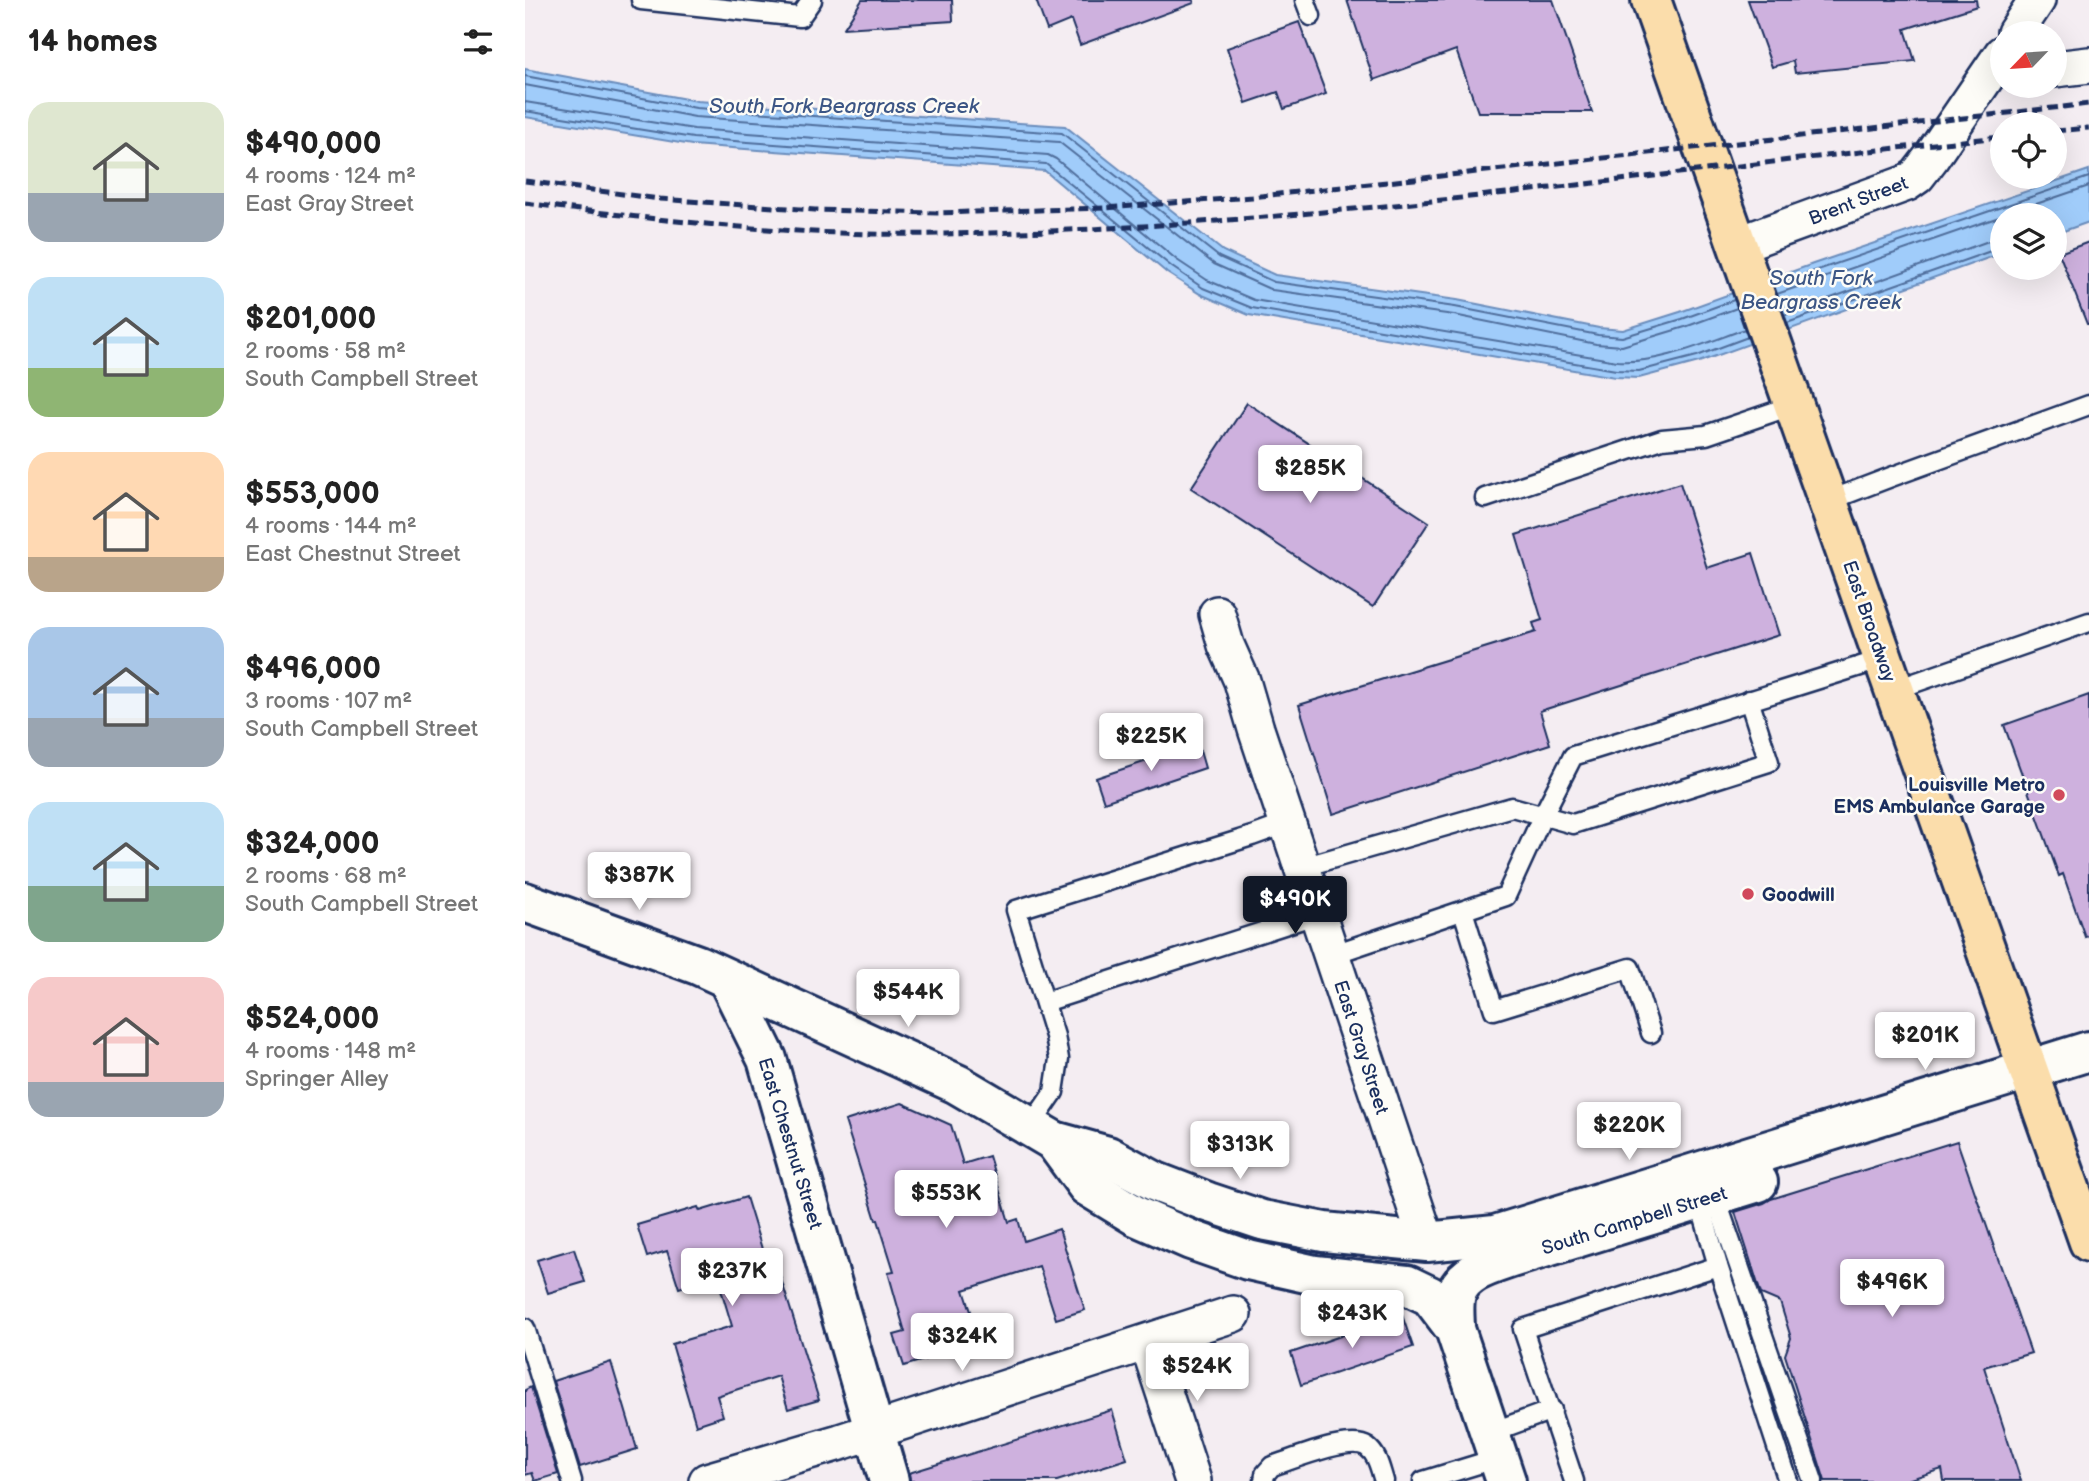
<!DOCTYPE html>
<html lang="en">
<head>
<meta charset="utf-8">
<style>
  :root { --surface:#fff; --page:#f2f2f2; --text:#222; --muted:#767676; --accent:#111827 }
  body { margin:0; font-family:"Balsamiq Sans",sans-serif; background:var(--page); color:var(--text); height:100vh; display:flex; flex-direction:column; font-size:26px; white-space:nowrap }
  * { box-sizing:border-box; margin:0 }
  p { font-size:23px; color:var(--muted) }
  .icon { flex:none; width:38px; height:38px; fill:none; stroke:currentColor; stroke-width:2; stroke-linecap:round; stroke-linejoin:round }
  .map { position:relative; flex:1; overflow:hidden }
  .drawer { display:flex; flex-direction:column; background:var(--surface); width:525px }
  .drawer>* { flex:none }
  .needle { width:46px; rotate:245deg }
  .buttons { position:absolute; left:1465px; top:21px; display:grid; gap:14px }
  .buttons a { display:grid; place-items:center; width:77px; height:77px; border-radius:50%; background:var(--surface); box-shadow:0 7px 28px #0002; font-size:35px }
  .price { position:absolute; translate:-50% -60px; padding:0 16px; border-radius:7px; background:#fff; color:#222; font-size:23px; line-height:46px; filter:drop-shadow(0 2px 4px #0008) }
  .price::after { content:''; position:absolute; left:50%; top:42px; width:21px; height:16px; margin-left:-10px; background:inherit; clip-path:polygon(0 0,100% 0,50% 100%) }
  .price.on { background:var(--accent); color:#fff }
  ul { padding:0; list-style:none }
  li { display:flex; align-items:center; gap:21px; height:175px; padding:0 28px }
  li span { display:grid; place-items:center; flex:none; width:196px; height:140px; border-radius:21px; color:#555 }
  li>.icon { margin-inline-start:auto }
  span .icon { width:84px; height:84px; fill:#fffc; stroke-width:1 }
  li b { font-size:30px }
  h2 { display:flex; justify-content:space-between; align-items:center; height:84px; padding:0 28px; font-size:30px }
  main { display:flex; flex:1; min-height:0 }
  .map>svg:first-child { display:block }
  .water { fill:#a0ccfa; stroke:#6b8dbc; stroke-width:2 }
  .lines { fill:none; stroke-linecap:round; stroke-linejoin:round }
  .shore { stroke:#506e9c; stroke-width:2 }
  .building { fill:#ceb1de; stroke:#1b2f5e; stroke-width:2 }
  .service-casing { stroke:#1b2f5e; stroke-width:23 }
  .minor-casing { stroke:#1b2f5e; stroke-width:40 }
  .tertiary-casing { stroke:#1b2f5e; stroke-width:44 }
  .secondary-casing { stroke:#1b2f5e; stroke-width:44 }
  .primary-casing { stroke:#1b2f5e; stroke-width:44 }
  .service { stroke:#fdfcf7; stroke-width:18 }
  .minor { stroke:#fdfcf7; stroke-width:35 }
  .tertiary { stroke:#fdfcf7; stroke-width:38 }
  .secondary { stroke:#fdfcf7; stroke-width:38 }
  .primary { stroke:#fbddab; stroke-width:38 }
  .rail { stroke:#1b2f5e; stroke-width:5; stroke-dasharray:10 5; stroke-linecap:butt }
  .poi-dot { fill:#d1495b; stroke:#fdfcf7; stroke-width:2.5 }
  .labels { text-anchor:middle; stroke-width:5; stroke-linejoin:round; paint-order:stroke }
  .street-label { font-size:19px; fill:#1b2f5e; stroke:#fdfcf7 }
  .poi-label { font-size:19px; font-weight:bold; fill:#1b2f5e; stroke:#fdfcf7; text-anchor:end }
  .water-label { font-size:21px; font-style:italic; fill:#3c5685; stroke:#fdfcf7 }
</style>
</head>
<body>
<main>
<section class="drawer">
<h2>14 homes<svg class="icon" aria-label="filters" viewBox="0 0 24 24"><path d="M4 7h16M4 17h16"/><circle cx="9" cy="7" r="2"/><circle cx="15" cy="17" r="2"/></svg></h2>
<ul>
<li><span style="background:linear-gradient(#dfe7d0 65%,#9aa5b1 0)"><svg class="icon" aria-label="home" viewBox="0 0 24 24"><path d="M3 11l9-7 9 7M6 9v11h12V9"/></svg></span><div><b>$490,000</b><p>4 rooms · 124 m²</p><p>East Gray Street</p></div></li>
<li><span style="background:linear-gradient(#bfe0f5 65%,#8fb573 0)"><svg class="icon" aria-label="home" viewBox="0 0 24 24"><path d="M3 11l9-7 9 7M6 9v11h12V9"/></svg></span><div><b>$201,000</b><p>2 rooms · 58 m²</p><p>South Campbell Street</p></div></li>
<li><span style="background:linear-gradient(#ffd9b3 75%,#b9a48a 0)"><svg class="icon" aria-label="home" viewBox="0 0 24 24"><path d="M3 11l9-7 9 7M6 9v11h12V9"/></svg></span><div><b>$553,000</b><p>4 rooms · 144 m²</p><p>East Chestnut Street</p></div></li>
<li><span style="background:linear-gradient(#a9c7e8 65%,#9aa5b1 0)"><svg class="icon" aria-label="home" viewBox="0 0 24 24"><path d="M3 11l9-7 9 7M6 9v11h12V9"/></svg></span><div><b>$496,000</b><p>3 rooms · 107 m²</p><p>South Campbell Street</p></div></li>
<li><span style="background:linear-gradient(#bfe0f5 60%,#7fa58c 0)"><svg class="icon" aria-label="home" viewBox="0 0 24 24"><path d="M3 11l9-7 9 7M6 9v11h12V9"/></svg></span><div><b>$324,000</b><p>2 rooms · 68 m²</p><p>South Campbell Street</p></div></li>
<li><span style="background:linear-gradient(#f6c9c9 75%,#9aa5b1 0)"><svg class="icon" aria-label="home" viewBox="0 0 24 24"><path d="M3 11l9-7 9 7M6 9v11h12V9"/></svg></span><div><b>$524,000</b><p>4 rooms · 148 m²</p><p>Springer Alley</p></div></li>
</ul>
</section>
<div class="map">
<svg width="1564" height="1481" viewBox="0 0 1564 1481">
  <rect width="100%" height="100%" fill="#f4edf2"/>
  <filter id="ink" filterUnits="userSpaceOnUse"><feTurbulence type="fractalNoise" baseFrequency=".0143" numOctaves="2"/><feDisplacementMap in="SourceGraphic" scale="14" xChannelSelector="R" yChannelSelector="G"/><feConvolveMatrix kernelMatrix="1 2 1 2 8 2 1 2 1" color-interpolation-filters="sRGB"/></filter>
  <g filter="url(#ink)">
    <path class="water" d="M0 69 172 101 540 126 698 251 750 275 932 300 1074 328 1098 330 1155 312 1288 264 1564 170V222L1530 234V215H1477V253L1174 362 1114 378 1090 377 724 315 675 294 642 273 520 171 167 145 0 117Z"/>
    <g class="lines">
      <g class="shore">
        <path d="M0 76 171 108 537 133 694 257 749 282 930 307 1073 335 1097 337 1157 319 1209 300"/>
        <path d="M0 85 170 117 534 142 689 264 747 290 929 315 1071 344 1097 346 1160 327 1212 308"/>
        <path d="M0 102 169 129 523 155 531 159 652 260 682 280 729 300 1092 361C1135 364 1180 343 1220 329"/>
        <path d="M0 111 168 138 521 164 647 267 678 288 727 308 1091 370 1114 371 1172 356 1223 337"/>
        <path d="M1479 215 1564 186"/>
        <path d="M1249 285 1564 177"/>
        <path d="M1252 294 1477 216"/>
        <path d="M1259 315 1469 239 1477 238"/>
        <path d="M1262 323 1477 247"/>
      </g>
    </g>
    <g class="building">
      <path d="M337 0H427L428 21 319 28Z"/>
      <path d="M511 0H668L669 3 555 45 546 20 522 30Z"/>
      <path d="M822 0H1028L1067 112H953L931 50 849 80Z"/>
      <path d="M1223 0H1451L1452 6 1380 29 1390 61 1270 73 1268 61 1247 67Z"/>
      <path d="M774 22 801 94 759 109 753 92 721 103 702 48Z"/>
      <path d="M1564 242V324H1562L1534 253Z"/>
      <path d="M722 403 904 522 848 607 666 488Z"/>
      <path d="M1155 483 1182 568 1228 553 1254 635 1015 711 1025 744 808 814 774 705 1011 632 1008 623 1017 620 991 535Z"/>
      <path d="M1564 695V936L1560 937 1538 874 1534 876 1479 725Z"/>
      <path d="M673 744 680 768 579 802 571 778Z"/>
      <path d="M377 1103 426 1125 438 1164 464 1156 484 1222 493 1219 499 1241 534 1229 560 1310 531 1319 514 1266 439 1290 456 1342 379 1366 369 1335 380 1332 363 1272 369 1271 353 1220H351L320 1121Z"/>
      <path d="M1432 1141 1506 1353 1459 1367 1496 1481H1419L1417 1469 1379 1481H1300L1260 1355 1266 1338 1255 1302 1236 1294 1210 1212 1239 1203 1246 1199Z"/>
      <path d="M221 1197 241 1262 250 1260 294 1400 263 1409 253 1376 192 1396 198 1416 171 1425 147 1344 207 1326 192 1276 154 1288 142 1251 122 1257 112 1225 173 1207 175 1211Z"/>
      <path d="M49 1249 60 1282 23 1293 12 1260Z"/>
      <path d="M877 1315 888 1347 776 1385 766 1353Z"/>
      <path d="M86 1362 112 1449 55 1467 28 1381Z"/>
      <path d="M6 1387 33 1474 10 1481 7 1473 0 1475V1390Z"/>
      <path d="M587 1410 602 1459 532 1481H385L384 1473Z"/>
    </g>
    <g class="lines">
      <g class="service-casing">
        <g id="service">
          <path d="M116 0 275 17 287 0"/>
          <path d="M780 0 786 16"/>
          <path d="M960 498 1137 439 1181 435 1269 405"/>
          <path d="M1303 501 1366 477 1564 405"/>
          <path d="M1369 690 1564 622"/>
          <path d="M778 867 987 807 1048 824 1244 762 1224 700"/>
          <path d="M938 911 969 1010 1105 968 1126 1033"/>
          <path d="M806 955 981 896 1018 815 1048 756 1358 659"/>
          <path d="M520 1002 793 914"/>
          <path d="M505 1127 529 1092 534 1059 530 1036 491 910 727 836 763 823"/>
          <path d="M1189 1193 1288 1481"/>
          <path d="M1174 1200 1193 1266 1263 1481"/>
          <path d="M0 1328 47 1481"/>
          <path d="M964 1433 1027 1410"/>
          <path d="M739 1481 740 1474 747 1466C767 1460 825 1435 842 1447 853 1455 855 1469 859 1481"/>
          <path d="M898 1481 973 1458"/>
          <path d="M1049 1481 998 1329 1193 1266"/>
        </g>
      </g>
      <g class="minor-casing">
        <g id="minor">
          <path d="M1490 33 1512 0"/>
          <path d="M1530 69 1564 65"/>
          <path d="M1212 245 1382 183 1392 176 1406 158 1477 54"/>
          <path d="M692 614 701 645 717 681 731 729 902 1242"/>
          <path d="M623 1343 668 1481"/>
          <path d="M182 1481 315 1442 708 1314"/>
        </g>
      </g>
      <g class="tertiary-casing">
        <path id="tertiary" d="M203 980 242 1059 364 1481"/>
      </g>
      <g class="secondary-casing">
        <g id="secondary">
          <path d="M0 902 173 965 432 1084 529 1141 583 1156 631 1182 683 1202 737 1220 799 1232 902 1242 970 1235 1564 1051"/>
          <path d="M529 1141 562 1186 611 1216 666 1240 723 1260 790 1275 882 1285 905 1296 930 1329 981 1481"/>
          <path d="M930 1329C930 1319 928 1305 931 1295 937 1272 966 1265 986 1258L1233 1182"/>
        </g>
      </g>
      <g class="primary-casing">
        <path id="primary" d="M1126 0 1564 1242"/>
      </g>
      <use href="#service" class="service"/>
      <use href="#minor" class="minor"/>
      <use href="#tertiary" class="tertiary"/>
      <use href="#secondary" class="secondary"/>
      <use href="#primary" class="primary"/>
      <g class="rail">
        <path d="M1530 131 1564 128"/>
        <path d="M0 181 135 199 290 210 413 213 581 208 727 197 1564 104"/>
        <path d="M0 203C138 221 277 237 416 234 771 229 1124 172 1477 137"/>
      </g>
    </g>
  </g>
  <g class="poi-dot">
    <circle cx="1534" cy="795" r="7"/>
    <circle cx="1223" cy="894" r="7"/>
  </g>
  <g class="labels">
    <g class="street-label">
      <text transform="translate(1333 200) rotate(-21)" y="7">Brent Street</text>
      <text transform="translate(1345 621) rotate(71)" y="7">East Broadway</text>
      <text transform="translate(837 1047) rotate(72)" y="7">East Gray Street</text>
      <text transform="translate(266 1143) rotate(73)" y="7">East Chestnut Street</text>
      <text transform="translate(1109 1220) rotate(-17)" y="7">South Campbell Street</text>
    </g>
    <g class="poi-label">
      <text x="1520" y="791">Louisville Metro<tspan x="1520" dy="22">EMS Ambulance Garage</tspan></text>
      <text x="1237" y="901" text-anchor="start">Goodwill</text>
    </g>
    <g class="water-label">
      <text x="319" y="113">South Fork Beargrass Creek</text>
      <text x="1296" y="285">South Fork<tspan x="1296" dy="24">Beargrass Creek</tspan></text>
    </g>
  </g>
</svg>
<div class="buttons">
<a><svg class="needle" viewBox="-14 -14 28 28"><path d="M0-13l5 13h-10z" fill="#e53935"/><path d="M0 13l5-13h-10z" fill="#767676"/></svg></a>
<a><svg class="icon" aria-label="locate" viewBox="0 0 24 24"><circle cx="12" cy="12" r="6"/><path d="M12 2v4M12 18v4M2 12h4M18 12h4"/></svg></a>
<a><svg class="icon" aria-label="layers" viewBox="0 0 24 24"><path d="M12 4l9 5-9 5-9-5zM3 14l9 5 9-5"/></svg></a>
</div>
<b class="price" style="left:785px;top:505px">$285K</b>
<b class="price" style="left:626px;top:773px">$225K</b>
<b class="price" style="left:114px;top:912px">$387K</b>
<b class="price on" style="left:770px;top:936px">$490K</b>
<b class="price" style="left:383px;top:1029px">$544K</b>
<b class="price" style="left:1400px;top:1072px">$201K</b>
<b class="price" style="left:1104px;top:1162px">$220K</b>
<b class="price" style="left:715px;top:1181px">$313K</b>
<b class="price" style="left:421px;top:1230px">$553K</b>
<b class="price" style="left:207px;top:1308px">$237K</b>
<b class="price" style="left:1367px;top:1319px">$496K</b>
<b class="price" style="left:827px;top:1350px">$243K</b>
<b class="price" style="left:437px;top:1373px">$324K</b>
<b class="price" style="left:672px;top:1403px">$524K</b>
</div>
</main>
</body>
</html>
